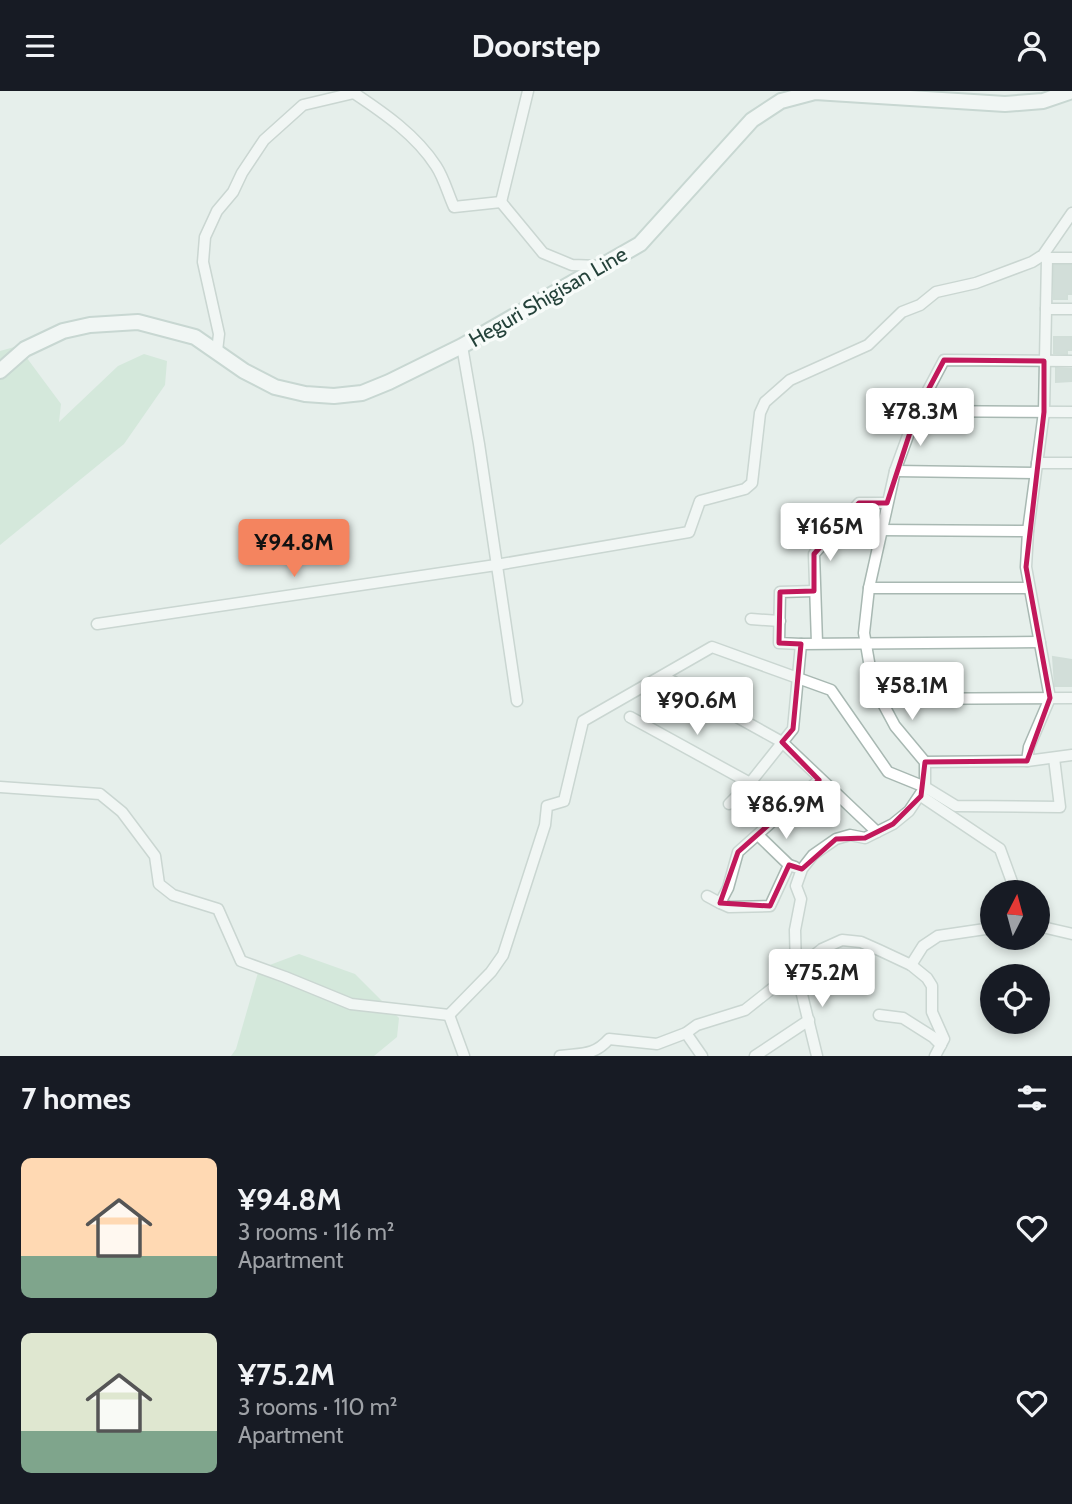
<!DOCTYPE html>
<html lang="en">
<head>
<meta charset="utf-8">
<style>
  :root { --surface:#171b24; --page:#20242c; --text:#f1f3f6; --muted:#9ea1a6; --accent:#f4845f }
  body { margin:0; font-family:Cabin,sans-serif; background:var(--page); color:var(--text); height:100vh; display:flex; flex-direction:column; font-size:26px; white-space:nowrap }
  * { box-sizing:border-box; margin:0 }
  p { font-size:23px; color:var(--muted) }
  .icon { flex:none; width:38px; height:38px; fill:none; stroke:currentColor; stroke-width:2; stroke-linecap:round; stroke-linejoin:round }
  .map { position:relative; height:965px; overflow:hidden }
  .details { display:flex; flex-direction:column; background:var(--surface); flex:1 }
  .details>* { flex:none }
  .needle { width:46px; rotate:6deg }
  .fabs { position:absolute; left:980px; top:789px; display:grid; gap:14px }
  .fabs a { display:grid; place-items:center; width:70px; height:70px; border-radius:50%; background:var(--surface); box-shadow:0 4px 10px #0003; font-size:35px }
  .price { position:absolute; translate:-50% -60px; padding:0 16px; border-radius:7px; background:#fff; color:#222; font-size:23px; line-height:46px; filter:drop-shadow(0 2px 4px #0008) }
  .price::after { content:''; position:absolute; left:50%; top:42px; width:21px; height:16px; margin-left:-10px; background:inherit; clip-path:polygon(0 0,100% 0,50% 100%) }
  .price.selected { background:var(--accent); color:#111 }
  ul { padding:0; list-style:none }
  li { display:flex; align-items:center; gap:21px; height:175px; padding:0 21px }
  li span { display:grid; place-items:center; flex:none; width:196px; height:140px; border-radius:10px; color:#555 }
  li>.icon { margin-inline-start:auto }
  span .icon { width:84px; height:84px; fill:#fffc; stroke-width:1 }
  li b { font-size:30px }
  h2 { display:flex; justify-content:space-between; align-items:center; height:84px; padding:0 21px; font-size:30px }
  header { display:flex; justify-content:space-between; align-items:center; height:91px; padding:0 21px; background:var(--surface); font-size:32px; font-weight:700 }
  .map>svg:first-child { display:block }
  .green { fill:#bfe0c8 }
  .building { fill:#bbcac4; stroke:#b8c9c2; stroke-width:2 }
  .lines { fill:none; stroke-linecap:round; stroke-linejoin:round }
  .street-casing { stroke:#a8b8b2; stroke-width:13 }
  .secondary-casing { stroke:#a4bbb3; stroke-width:18 }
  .street { stroke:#fff; stroke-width:10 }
  .secondary { stroke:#fff; stroke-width:14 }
  .marked { fill:none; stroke:#c2185b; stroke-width:5; stroke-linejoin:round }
  .labels { text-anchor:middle; stroke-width:7; stroke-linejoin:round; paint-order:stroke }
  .street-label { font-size:21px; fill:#24423a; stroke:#f7fbf9 }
</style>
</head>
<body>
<header><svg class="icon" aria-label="menu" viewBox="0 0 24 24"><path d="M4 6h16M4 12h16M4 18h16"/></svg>Doorstep<svg class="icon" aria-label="person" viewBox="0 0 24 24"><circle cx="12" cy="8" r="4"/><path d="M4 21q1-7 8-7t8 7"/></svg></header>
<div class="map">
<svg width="1072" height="965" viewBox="0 0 1072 965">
  <rect width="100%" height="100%" fill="#e6efeb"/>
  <g class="green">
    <path d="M18 255 61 313 59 331 118 275 144 263 167 270 165 294 124 353 0 454V260Z"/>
    <path d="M299 863 355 883 399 927 397 946 374 965H231L236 958 259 878Z"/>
  </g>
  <g class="building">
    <path d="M1054 174H1072V203H1067V208H1054Z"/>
    <path d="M1054 246H1072V259H1067V263L1054 262Z"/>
    <path d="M1056 277 1072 278V290L1056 291Z"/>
    <path d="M1053 566 1072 569 1071 595H1055Z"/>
  </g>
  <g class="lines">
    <g class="street-casing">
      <g id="street">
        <path d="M501 111 543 162 572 174 600 175"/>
        <path d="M501 111 528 0"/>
        <path d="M1043 165 1047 167H1072"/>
        <path d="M1046 218H1072"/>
        <path d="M462 255 479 353 517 610"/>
        <path d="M217 260 219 243 203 171 205 146 217 120 233 101 242 82 264 49 303 14 354 2C384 22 416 44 436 75 444 87 448 103 454 116L501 111"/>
        <path d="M917 320 1072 321"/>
        <path d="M1037 372H1072"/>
        <path d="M895 380 1035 382"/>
        <path d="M880 439 1028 440"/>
        <path d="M869 497H1028"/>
        <path d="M751 528 780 530"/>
        <path d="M97 533 496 474 689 441 700 410 745 398 752 392 760 322 765 311 790 289 868 254 902 221 920 214 936 201 976 192 1032 171 1043 164 1072 122"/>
        <path d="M817 552 814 463 859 412H887"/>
        <path d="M801 553 779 552 780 501 814 500"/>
        <path d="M663 585 782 651 877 741"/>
        <path d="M879 608 1072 607"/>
        <path d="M630 626 750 692"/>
        <path d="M1027 670 1072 664"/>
        <path d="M925 671 1027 670 1029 656 1050 607 1026 476 1028 440 1044 321 1047 167"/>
        <path d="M0 696 100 703 122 721 155 765 159 793 173 804 218 818 241 870 285 886 351 913 449 924"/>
        <path d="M921 705 1000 758 1016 802"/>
        <path d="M729 713 750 692 793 638 801 553 1040 551"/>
        <path d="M758 744 789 774 795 776"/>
        <path d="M789 774 770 815 729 816 720 812 728 797 738 761 819 689"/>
        <path d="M707 805 720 812"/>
        <path d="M1038 835 1072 843"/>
        <path d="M911 874 923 855 938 845 992 837"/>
        <path d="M449 924 491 881 503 864 545 734 547 715 564 710 583 630 712 556 831 599 888 681 925 696 956 715 1060 716 1054 667"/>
        <path d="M449 924 464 965"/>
        <path d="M879 924 903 927 933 946 941 954"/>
        <path d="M686 942 702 965"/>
        <path d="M560 965C581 962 594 965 609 948L657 953 686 942 697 934 745 919 822 858 842 849 861 851 879 859 911 874 927 887 932 895V921L944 948 935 965"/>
        <path d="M755 965 809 929"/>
        <path d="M817 965 796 879 795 839 801 808 796 795 802 778 813 764 836 748 850 744 865 747 893 733 909 720 925 696V671L895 635 873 594 864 542 869 497 895 380 917 320 944 269 1072 270"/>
      </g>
    </g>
    <g class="secondary-casing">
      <path id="secondary" d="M0 280 25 258 63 240 90 234 138 231 195 246 244 280 275 296 305 303 334 305 362 302 389 291 462 255 640 153 752 29 781 10 815 1 1005 13 1043 10 1072 0"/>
    </g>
    <use href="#street" class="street"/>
    <use href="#secondary" class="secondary"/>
  </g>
  <path d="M0 0H1072V965H0ZM944 269 1044 270V321L1026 476 1050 607 1027 670 925 671 921 705 893 733 865 747 836 748 802 778 789 774 770 815 720 812 738 761 819 689 782 651 793 638 801 553 779 552 780 501 814 500V463L859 412H887L917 320Z" fill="#e6efeb" fill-opacity=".55" fill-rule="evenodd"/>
  <path class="marked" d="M944 269 1044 270V321L1026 476 1050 607 1027 670 925 671 921 705 893 733 865 747 836 748 802 778 789 774 770 815 720 812 738 761 819 689 782 651 793 638 801 553 779 552 780 501 814 500V463L859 412H887L917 320Z"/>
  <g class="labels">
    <g class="street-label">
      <text transform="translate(548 206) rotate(-30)" y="7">Heguri Shigisan Line</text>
    </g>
  </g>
</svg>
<div class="fabs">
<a><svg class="needle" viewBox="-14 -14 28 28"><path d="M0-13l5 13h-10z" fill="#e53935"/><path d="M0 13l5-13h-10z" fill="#9ea1a6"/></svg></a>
<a><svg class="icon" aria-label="locate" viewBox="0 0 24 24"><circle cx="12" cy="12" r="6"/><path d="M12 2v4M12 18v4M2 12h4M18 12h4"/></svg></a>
</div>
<b class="price" style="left:920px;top:357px">¥78.3M</b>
<b class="price" style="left:830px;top:472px">¥165M</b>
<b class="price selected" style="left:294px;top:488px">¥94.8M</b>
<b class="price" style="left:912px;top:631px">¥58.1M</b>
<b class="price" style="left:697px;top:646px">¥90.6M</b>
<b class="price" style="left:786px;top:750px">¥86.9M</b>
<b class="price" style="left:822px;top:918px">¥75.2M</b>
</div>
<section class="details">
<h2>7 homes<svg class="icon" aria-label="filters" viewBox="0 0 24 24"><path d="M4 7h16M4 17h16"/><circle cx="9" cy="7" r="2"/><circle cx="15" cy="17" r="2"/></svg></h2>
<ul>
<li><span style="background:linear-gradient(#ffd9b3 70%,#7fa58c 0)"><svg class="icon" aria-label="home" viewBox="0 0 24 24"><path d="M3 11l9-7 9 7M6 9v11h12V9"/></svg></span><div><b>¥94.8M</b><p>3 rooms · 116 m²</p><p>Apartment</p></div><svg class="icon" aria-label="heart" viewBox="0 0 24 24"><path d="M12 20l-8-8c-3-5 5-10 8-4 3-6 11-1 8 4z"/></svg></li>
<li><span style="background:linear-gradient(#dfe7d0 70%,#7fa58c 0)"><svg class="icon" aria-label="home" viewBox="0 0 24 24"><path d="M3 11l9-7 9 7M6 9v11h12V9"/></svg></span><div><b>¥75.2M</b><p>3 rooms · 110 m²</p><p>Apartment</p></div><svg class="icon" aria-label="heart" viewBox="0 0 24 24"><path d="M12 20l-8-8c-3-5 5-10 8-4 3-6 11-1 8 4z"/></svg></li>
</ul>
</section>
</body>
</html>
